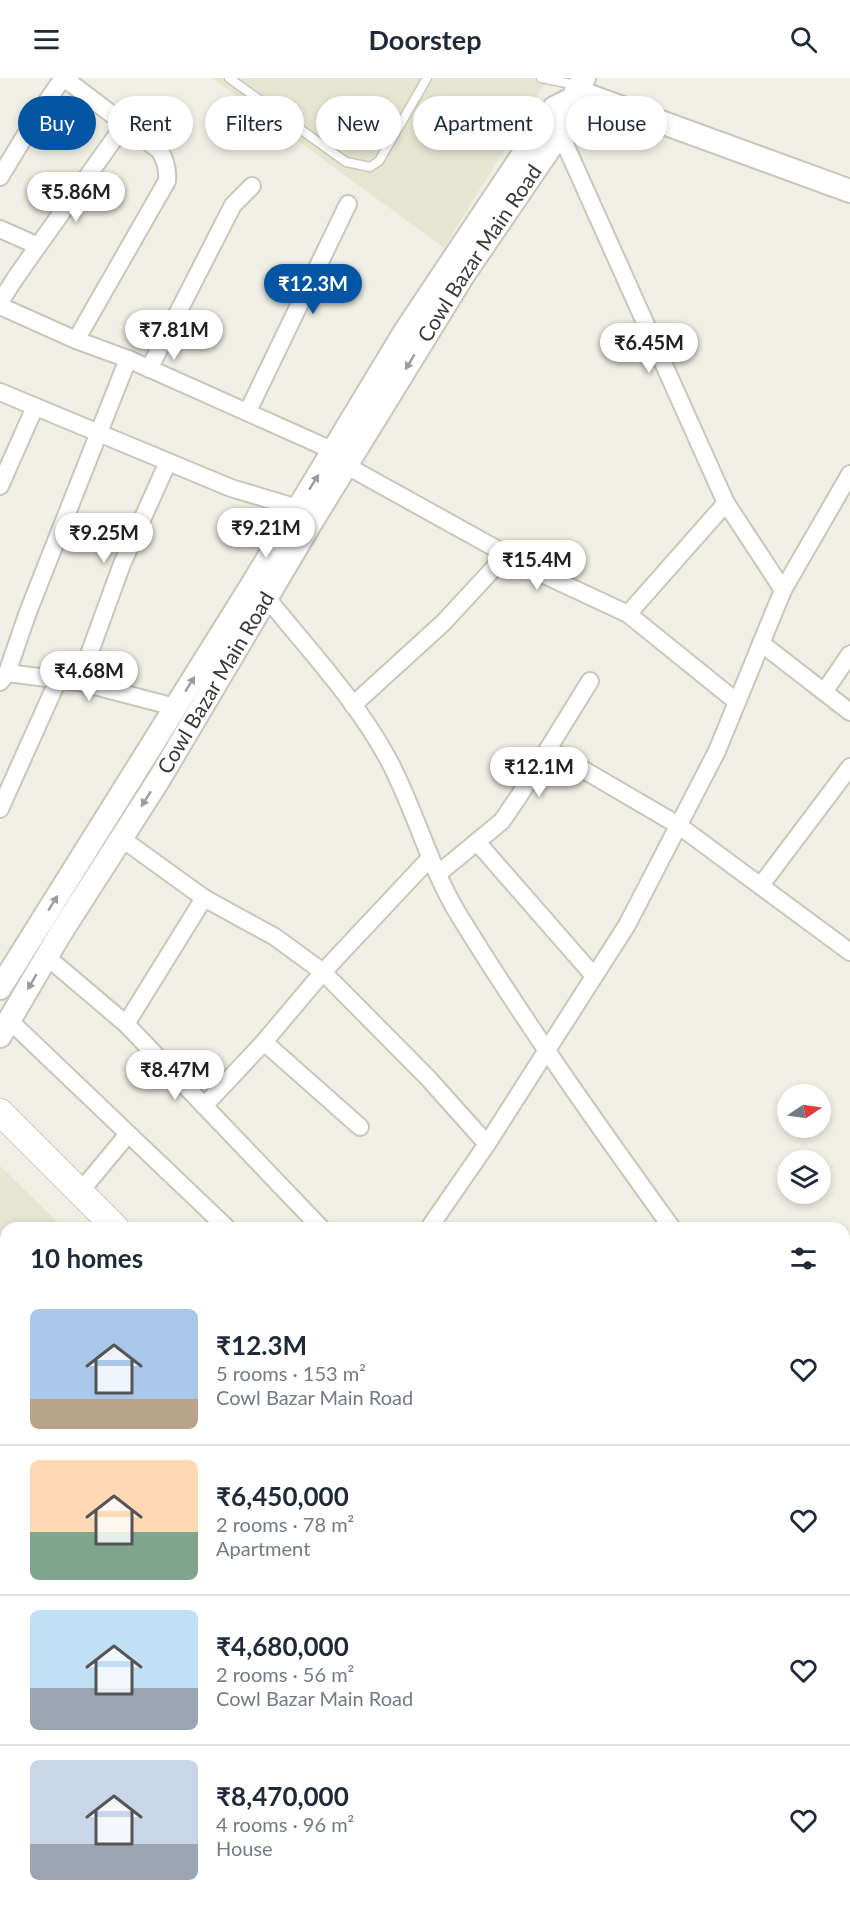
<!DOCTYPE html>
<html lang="en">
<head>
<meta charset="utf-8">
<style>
  :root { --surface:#fff; --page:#f6f6f7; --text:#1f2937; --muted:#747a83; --line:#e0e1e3; --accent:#0155a3 }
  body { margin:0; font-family:Lato,sans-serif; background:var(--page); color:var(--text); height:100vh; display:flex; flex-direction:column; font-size:22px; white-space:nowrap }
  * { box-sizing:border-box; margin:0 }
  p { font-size:20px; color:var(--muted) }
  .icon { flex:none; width:33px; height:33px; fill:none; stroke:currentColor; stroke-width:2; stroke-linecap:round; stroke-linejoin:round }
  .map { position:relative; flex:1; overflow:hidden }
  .sheet { position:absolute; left:0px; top:1144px; width:850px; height:686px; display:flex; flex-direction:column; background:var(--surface); border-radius:18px 18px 0 0; box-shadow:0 3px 9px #0003 }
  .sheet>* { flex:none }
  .hud { position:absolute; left:18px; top:18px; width:814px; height:54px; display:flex; gap:12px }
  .needle { width:39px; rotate:77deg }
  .buttons { position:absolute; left:777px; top:1006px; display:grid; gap:12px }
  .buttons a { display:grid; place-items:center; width:54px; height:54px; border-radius:50%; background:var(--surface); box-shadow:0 3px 9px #0003; font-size:30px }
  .price { position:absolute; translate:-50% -51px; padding:0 14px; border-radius:21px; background:#fff; color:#222; font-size:20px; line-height:39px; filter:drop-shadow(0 2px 3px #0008) }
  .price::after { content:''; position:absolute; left:50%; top:36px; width:18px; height:14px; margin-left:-9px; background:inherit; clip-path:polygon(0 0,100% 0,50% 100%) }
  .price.current { background:var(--accent); color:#fff }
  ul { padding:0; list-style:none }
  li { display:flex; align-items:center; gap:18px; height:150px; padding:0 30px }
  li+li { border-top:2px solid var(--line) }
  li span { display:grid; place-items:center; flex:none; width:168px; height:120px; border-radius:9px; color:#555 }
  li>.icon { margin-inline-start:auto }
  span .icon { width:72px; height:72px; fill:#fffc; stroke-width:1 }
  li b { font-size:26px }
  h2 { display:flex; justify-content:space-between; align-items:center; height:72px; padding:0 30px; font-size:26px }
  .chip { padding:0 21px; border-radius:27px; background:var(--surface); box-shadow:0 3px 9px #0003; font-size:21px; line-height:54px }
  .chip.current { background:var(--accent); color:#fff }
  header { display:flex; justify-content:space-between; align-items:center; height:78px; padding:0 30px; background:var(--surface); font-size:27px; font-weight:700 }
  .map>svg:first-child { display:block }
  .built { fill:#e6e5d2 }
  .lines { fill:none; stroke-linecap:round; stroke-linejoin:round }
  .lane-casing { stroke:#c8c7bc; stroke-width:11 }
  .street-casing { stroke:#c8c7bc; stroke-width:20 }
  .secondary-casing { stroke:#c8c7bc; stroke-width:26 }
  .primary-casing { stroke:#c8c7bc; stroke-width:28 }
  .lane { stroke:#fff; stroke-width:8 }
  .street { stroke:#fff; stroke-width:16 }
  .secondary { stroke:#fff; stroke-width:22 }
  .primary { stroke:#fff; stroke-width:26 }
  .oneway { fill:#9c9c9a }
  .labels { text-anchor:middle; stroke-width:4.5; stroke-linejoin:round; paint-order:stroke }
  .street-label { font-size:21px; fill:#393834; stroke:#fdfdf1 }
</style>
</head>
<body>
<header><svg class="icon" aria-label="menu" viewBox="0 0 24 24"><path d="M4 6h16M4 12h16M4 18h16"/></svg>Doorstep<svg class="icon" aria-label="search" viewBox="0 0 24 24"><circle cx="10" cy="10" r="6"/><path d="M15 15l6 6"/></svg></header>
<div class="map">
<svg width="850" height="1829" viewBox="0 0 850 1829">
  <rect width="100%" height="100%" fill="#f0efe4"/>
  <g class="built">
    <path d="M212 0H548L444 170Z"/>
    <path d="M0 1088 64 1150H6V1445L0 1441Z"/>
  </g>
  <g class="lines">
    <g class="lane-casing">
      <g id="lane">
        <path d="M229 0 346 84 370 89 379 83 427 0"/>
        <path d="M541 0 577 7"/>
      </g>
    </g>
    <g class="street-casing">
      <g id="street">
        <path d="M64 0 159 72C166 82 168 91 167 103L76 262"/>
        <path d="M560 55 726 425 783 512"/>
        <path d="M0 99 40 33 63 0"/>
        <path d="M0 151 38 168"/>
        <path d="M0 224 16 199 124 47"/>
        <path d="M0 228 76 262 128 281 334 373"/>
        <path d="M149 291 233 127 252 108"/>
        <path d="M0 314 231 410 298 430"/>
        <path d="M248 333 348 126"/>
        <path d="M347 388 540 495 628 536 737 624"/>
        <path d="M0 408 35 329"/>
        <path d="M258 515 267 520C307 570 356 622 387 679 415 730 429 789 460 839 526 946 599 1049 672 1150"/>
        <path d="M628 536 726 425"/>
        <path d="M761 565 850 634"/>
        <path d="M7 595 79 604 175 629"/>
        <path d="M0 604 7 595 28 534 128 281"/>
        <path d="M79 604 122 486 168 384"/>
        <path d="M824 614 850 576"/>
        <path d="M353 627 443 545 507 476"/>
        <path d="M548 671 678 747 850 874"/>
        <path d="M0 731 58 602"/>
        <path d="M121 760 204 820 275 859 323 894 428 1000 487 1066"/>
        <path d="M477 764 594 898"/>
        <path d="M439 795 502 743 519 718 590 603"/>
        <path d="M761 807 850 689"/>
        <path d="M47 879 126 946 321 1150"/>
        <path d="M9 942 227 1150"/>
        <path d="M126 946 204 820"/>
        <path d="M264 964 360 1049"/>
        <path d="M204 1028 264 964 323 894 430 780"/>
        <path d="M80 1114 128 1056"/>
        <path d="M429 1150 487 1066 627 847 717 673 783 512 850 396"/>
        <path d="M844 1214 850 1208"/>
        <path d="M844 1383 850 1390"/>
        <path d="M0 1578 6 1575"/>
        <path d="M844 1593 850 1586"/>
        <path d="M166 1824 169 1829"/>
        <path d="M380 1824V1829"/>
        <path d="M456 1824V1829"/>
        <path d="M528 1824V1829"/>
        <path d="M671 1824 672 1829"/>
        <path d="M24 1829V1824"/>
        <path d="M182 1829 190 1824"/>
        <path d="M572 1829 584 1824"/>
        <path d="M623 1829 624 1824"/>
      </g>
    </g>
    <g class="secondary-casing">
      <g id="secondary">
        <path d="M576 13 850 113"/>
        <path d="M0 910 250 510 406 252 554 30 572 21"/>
        <path id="s1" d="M0 958 60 856 158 703 312 443 464 196 569 42 572 21 584 0"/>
      </g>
    </g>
    <g class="primary-casing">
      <g id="primary">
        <path d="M0 1034 116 1150"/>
        <path d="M766 1824 772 1829"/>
      </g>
    </g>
    <use href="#lane" class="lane"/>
    <use href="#street" class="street"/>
    <use href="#secondary" class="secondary"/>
    <use href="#primary" class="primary"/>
  </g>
  <defs><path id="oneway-solid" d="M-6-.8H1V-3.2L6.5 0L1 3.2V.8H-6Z" transform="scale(1.5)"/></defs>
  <g class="oneway">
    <use href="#oneway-solid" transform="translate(410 284) rotate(121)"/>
    <use href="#oneway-solid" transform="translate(314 404) rotate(-58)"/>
    <use href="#oneway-solid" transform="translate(190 606) rotate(-58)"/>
    <use href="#oneway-solid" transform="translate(146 721) rotate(123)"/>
    <use href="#oneway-solid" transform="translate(53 825) rotate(-58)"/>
    <use href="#oneway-solid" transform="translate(32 904) rotate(120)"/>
  </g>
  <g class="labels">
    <g class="street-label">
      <text dy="7" stroke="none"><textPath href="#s1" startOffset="918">Cowl Bazar Main Road</textPath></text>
      <text dy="7" stroke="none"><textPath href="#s1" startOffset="414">Cowl Bazar Main Road</textPath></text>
    </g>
  </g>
</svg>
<div class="buttons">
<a><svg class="needle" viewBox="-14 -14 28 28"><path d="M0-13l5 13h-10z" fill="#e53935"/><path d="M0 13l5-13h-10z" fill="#747a83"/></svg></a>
<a><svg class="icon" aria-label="layers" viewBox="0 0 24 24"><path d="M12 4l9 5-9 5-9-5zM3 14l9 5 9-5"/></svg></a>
</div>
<b class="price" style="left:76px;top:145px">₹5.86M</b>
<b class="price current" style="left:313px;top:237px">₹12.3M</b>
<b class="price" style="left:174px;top:283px">₹7.81M</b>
<b class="price" style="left:649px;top:296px">₹6.45M</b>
<b class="price" style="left:266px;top:481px">₹9.21M</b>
<b class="price" style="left:104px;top:486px">₹9.25M</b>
<b class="price" style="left:537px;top:513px">₹15.4M</b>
<b class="price" style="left:89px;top:624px">₹4.68M</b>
<b class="price" style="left:539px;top:720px">₹12.1M</b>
<b class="price" style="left:175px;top:1023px">₹8.47M</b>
<div class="hud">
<a class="chip current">Buy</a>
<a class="chip">Rent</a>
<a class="chip">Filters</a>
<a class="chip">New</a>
<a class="chip">Apartment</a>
<a class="chip">House</a>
</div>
<section class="sheet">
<h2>10 homes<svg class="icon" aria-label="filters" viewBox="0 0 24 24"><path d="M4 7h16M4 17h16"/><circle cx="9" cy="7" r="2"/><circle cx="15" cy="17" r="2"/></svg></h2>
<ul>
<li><span style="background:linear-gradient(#a9c7e8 75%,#b9a48a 0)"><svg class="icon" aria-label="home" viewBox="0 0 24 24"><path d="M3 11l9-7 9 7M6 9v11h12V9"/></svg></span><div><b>₹12.3M</b><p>5 rooms · 153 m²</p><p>Cowl Bazar Main Road</p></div><svg class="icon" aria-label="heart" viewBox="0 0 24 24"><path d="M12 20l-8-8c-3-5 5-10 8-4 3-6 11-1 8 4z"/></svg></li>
<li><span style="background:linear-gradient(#ffd9b3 60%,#7fa58c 0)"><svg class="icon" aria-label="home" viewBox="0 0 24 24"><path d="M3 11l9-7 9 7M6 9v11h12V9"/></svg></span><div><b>₹6,450,000</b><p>2 rooms · 78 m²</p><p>Apartment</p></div><svg class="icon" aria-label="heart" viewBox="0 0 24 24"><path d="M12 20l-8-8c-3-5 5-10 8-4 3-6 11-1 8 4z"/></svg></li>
<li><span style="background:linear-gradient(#bfe0f5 65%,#9aa5b1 0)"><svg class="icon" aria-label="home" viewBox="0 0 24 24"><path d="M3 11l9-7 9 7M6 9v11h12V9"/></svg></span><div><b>₹4,680,000</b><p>2 rooms · 56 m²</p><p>Cowl Bazar Main Road</p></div><svg class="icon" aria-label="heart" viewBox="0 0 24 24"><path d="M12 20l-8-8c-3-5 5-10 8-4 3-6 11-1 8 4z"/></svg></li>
<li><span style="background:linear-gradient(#c9d6e8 70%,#9aa5b1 0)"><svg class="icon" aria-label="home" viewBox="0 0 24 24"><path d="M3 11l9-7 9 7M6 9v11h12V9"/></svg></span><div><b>₹8,470,000</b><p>4 rooms · 96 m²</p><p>House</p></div><svg class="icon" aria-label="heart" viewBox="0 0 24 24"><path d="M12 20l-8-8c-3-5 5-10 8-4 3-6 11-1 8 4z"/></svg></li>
</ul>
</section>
</div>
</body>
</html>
